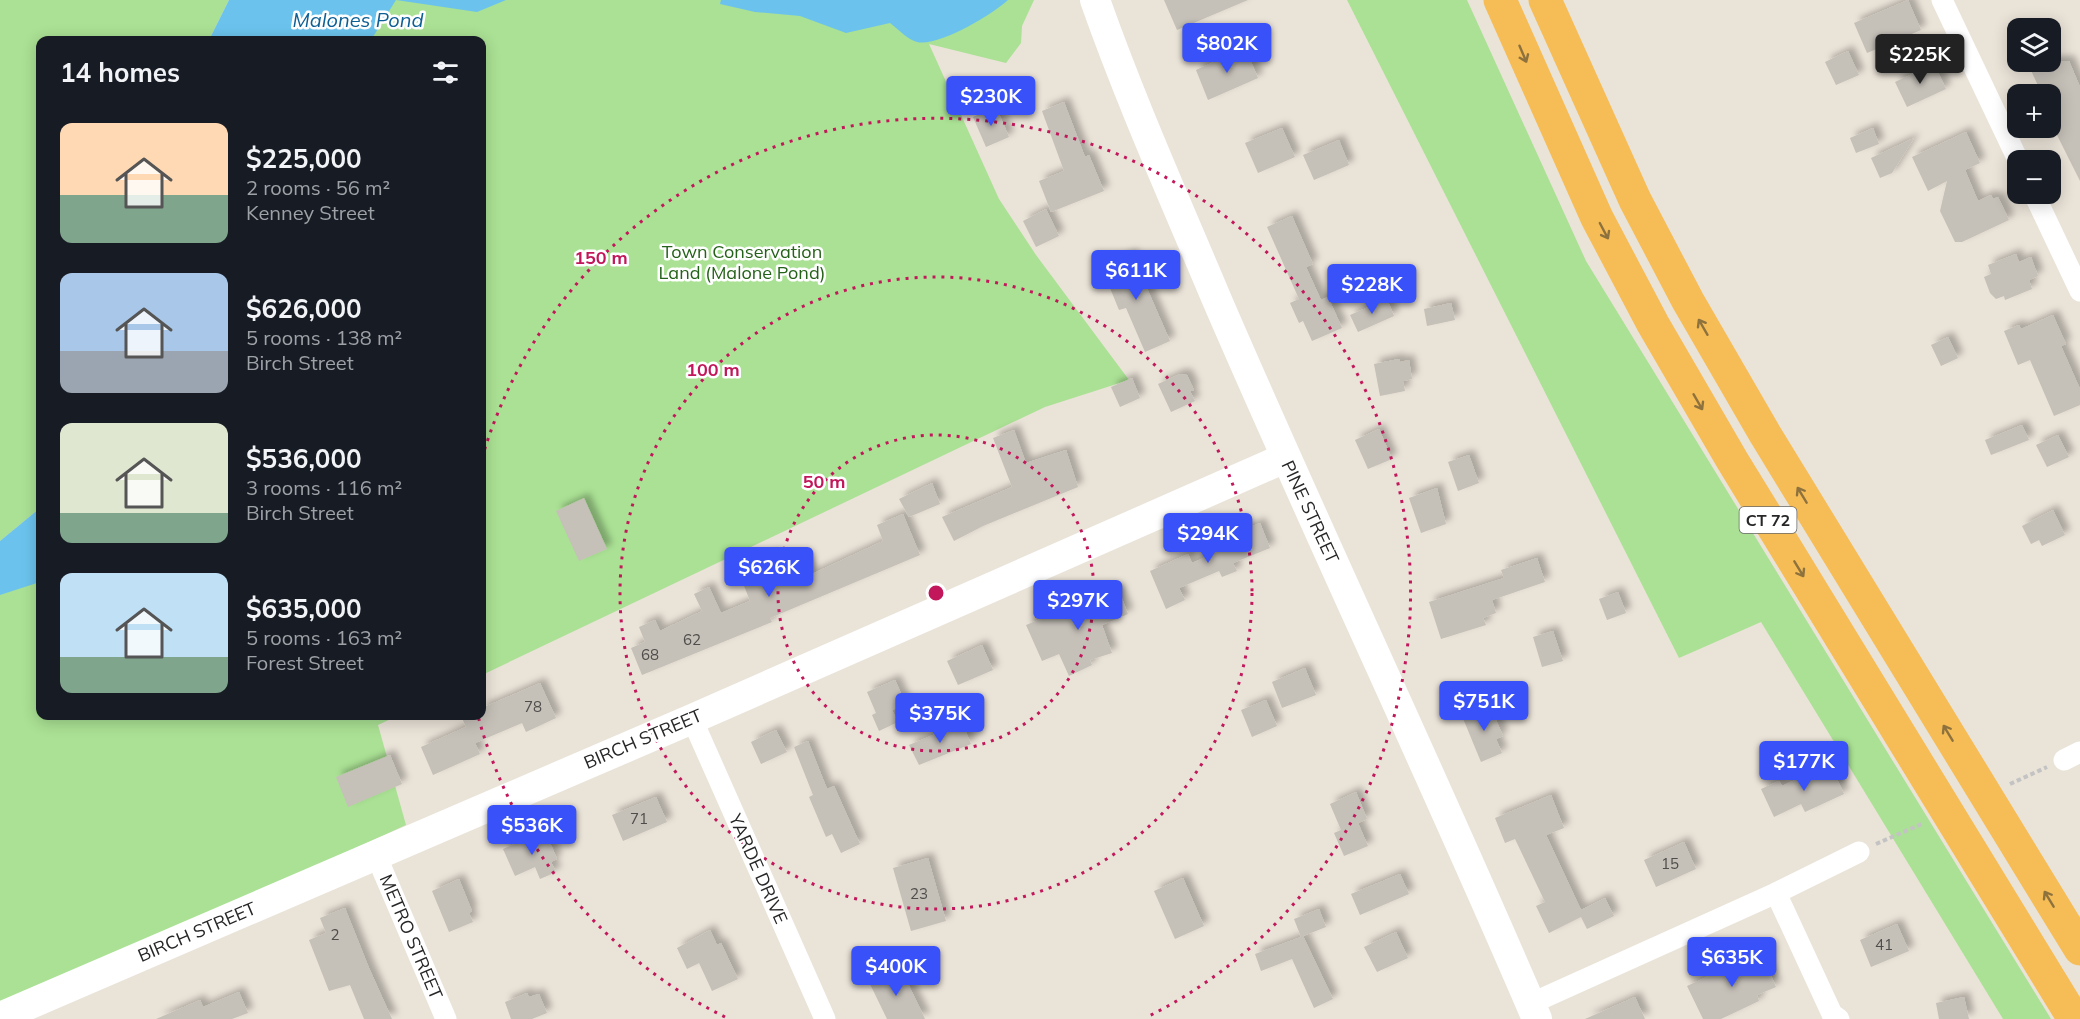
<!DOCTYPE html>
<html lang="en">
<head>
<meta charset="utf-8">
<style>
  :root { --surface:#171b24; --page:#20242c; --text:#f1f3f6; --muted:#9ea1a6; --accent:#3851f8 }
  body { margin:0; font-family:Mulish,sans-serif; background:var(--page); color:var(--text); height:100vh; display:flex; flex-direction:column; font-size:22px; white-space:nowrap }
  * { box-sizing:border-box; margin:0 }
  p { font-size:20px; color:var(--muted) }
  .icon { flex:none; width:33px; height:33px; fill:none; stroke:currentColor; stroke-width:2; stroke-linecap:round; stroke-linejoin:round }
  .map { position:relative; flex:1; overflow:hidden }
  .side { position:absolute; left:36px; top:36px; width:450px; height:684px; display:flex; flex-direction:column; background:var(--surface); border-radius:12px; box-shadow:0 3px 15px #0003 }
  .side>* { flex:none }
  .buttons { position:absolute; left:2007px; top:18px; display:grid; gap:12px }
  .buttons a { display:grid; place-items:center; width:54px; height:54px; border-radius:12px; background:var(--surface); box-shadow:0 3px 15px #0003; font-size:30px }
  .price { position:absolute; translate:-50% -51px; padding:0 14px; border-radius:6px; background:var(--accent); color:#fff; font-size:20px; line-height:39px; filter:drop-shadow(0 2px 3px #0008) }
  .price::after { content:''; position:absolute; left:50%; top:36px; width:18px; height:14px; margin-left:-9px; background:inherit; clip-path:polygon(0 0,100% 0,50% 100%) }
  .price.active { background:#222; color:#fff }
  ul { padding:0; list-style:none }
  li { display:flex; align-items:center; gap:18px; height:150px; padding:0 24px }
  li span { display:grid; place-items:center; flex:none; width:168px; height:120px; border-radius:12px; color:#555 }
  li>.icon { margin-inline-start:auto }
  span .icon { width:72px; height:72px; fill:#fffc; stroke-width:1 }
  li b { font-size:26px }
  h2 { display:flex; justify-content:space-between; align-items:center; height:72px; padding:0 24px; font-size:26px }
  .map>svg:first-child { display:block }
  .green { fill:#aae194 }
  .water { fill:#6bc3ed }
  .building { fill:#c5c0b8; filter:url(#shadow) }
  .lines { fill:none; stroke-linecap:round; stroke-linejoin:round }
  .path { stroke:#c3c3c3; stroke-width:4; stroke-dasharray:4.5 3; stroke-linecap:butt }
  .minor { stroke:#fff; stroke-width:21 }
  .secondary { stroke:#fff; stroke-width:30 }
  .trunk { stroke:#f6bc55; stroke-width:33 }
  .oneway { stroke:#8e723e }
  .ring { fill:none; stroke:#c2185b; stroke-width:3; stroke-dasharray:3 6 }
  .labels { text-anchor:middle; stroke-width:5; stroke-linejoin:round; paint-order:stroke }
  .number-label { font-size:15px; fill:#4e4d4b }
  .shield { fill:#fff; stroke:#686868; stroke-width:1.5 }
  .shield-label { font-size:16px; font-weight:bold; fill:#272727 }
  .park-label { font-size:18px; fill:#256219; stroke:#fff }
  .street-label { font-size:18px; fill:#272727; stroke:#fff }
  .water-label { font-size:20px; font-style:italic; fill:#0e5f94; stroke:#fff }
  .centre { fill:#c2185b; stroke:#fff; stroke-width:3 }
  .ring-label { font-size:18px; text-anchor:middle; font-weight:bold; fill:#c2185b; stroke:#fff; stroke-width:5; stroke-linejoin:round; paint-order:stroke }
</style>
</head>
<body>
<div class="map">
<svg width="2080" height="1019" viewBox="0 0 2080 1019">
  <defs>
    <filter id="shadow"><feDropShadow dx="5.5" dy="-5.5" stdDeviation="3" flood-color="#0004"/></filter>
  </defs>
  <rect width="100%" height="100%" fill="#eae3d8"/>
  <g class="green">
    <path d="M0 0H229L209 40H40V508L0 541Z"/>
    <path d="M329 0H1034L1022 26 1021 43 1006 63 929 44 999 199 1036 255 1129 380 1045 407 482 675V40H301Z"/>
    <path d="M1347 0H1467L1586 261 2051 1019H2003L1761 622 1679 658Z"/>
    <path d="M40 558V716H397L378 725 406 825 0 1010V575Z"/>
  </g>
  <g class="water">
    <path d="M229 0H506L477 12 396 0 371 40H209Z"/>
    <path d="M721 0H1008C992 15 938 47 917 42 908 40 898 29 890 23L846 33 800 16 755 12 720 4Z"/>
    <path d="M40 508V582L0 595V541Z"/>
  </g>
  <g class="building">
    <path d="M1164 0H1248L1177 30Z"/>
    <path d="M1908 0 1921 30 1867 53 1854 23Z"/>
    <path d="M1245 48 1258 78 1208 100 1196 70Z"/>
    <path d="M1848 51 1859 75 1836 85 1825 62Z"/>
    <path d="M2069 61 2080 87V181L2050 121V94H2042L2027 62Z"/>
    <path d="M1934 64 1946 89 1907 107 1895 82Z"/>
    <path d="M1064 102 1085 157 1089 155 1104 191 1051 212 1039 181 1064 171 1042 111Z"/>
    <path d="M996 107 1009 137 986 147 973 117Z"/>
    <path d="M1282 128 1295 157 1258 173 1245 143Z"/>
    <path d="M1873 128 1879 144 1856 153 1850 138Z"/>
    <path d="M1966 132 1980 163 1965 170 1978 201 1991 195 1993 199 1998 197 2009 220 1962 242H1955L1940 211 1947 181 1928 191 1912 157Z"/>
    <path d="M1914 138 1892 173 1880 178 1871 158Z"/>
    <path d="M1339 140 1349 165 1314 180 1303 155Z"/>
    <path d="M1046 209 1059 236 1036 247 1023 221Z"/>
    <path d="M1292 216 1313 264 1306 267 1321 300 1328 297 1342 328 1312 341 1303 321 1299 323 1290 303 1299 299 1267 227Z"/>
    <path d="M1132 254 1170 341 1145 352 1126 308 1119 310 1101 266Z"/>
    <path d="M2016 254 2019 262 2031 257 2038 276 2029 280 2032 289 2005 300 2004 296 1996 299 1990 293 1984 277 1991 274 1988 265Z"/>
    <path d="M1387 299 1394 316 1358 332 1350 315Z"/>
    <path d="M1451 303 1455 320 1427 326 1424 309Z"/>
    <path d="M2053 315 2066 344 2061 346 2080 389V405L2054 416 2030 360 2018 365 2004 331 2019 325 2021 329Z"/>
    <path d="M1948 337 1958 358 1941 366 1931 345Z"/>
    <path d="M1399 359 1400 362 1409 360 1412 379 1403 381 1405 391 1380 396 1374 364Z"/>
    <path d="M1180 374 1187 375 1194 390 1190 391 1195 401 1171 412 1158 384Z"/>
    <path d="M1132 378 1140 398 1120 407 1111 387Z"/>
    <path d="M2022 425 2029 440 1991 455 1985 440Z"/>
    <path d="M1379 429 1392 459 1368 469 1355 440Z"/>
    <path d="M1014 430 1026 463 1066 450 1078 487 983 526 954 541 942 517 1012 487 993 438Z"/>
    <path d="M2058 435 2069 457 2047 467 2036 445Z"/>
    <path d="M1469 455 1479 483 1458 491 1448 462Z"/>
    <path d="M932 483 940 504 909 517 899 499Z"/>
    <path d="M1437 488 1446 524 1421 533 1409 498Z"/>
    <path d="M584 498 607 549 579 561 556 511Z"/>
    <path d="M2053 510 2065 535 2042 546 2039 540 2031 544 2022 526Z"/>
    <path d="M903 514 920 555 770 618 772 622 642 675 631 648 645 642 639 627 655 620 660 631 702 611 694 594 709 587 721 613 750 601 737 568 774 554 781 571 806 560 812 574 883 541 877 525Z"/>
    <path d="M1260 523 1270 548 1233 563 1237 571 1222 577 1219 571 1179 588 1185 600 1166 609 1150 571 1188 554 1192 563 1227 548 1222 538Z"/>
    <path d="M1537 558 1545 582 1492 600 1496 613 1483 618 1486 625 1441 639 1429 602 1504 578 1501 570Z"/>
    <path d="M1118 588 1128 614 1102 625 1112 653 1090 660 1092 665 1069 676 1059 654 1042 661 1026 625Z"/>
    <path d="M1618 592 1626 613 1607 620 1599 599Z"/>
    <path d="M1553 631 1563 661 1542 667 1533 637Z"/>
    <path d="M982 645 993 670 958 685 947 661Z"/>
    <path d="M1305 668 1316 695 1282 708 1272 682Z"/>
    <path d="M895 680 906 704 892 710 898 722 879 731 872 715 876 713 867 692Z"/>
    <path d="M540 683 556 718 526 732 522 723 475 743 480 754 433 775 421 747 466 727 461 716H482V708Z"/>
    <path d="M1266 700 1277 726 1252 737 1241 710Z"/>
    <path d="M1489 704 1503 736 1496 739 1502 753 1481 762 1462 716Z"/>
    <path d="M962 723 971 744 919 765 909 745Z"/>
    <path d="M776 730 787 752 761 764 751 742Z"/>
    <path d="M808 741 827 789 834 786 860 844 841 853 832 834 826 837 809 797 813 795 794 747Z"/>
    <path d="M390 755 402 784 348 807 336 777Z"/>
    <path d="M1830 764 1844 794 1805 812 1801 804 1774 817 1761 789 1779 781 1782 786Z"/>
    <path d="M1356 792 1367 819 1358 823 1368 846 1344 856 1334 833 1341 830 1330 804Z"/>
    <path d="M1551 795 1564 828 1546 835 1581 910 1605 898 1614 916 1587 929 1581 917 1549 933 1536 906 1545 902 1515 839 1505 843 1495 818Z"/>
    <path d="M656 797 667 822 623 841 612 815Z"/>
    <path d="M545 831 557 859 551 862 556 872 540 879 535 867 515 876 503 849Z"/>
    <path d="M1684 842 1696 869 1656 887 1644 860Z"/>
    <path d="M928 858 946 921 911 931 893 868Z"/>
    <path d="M1400 874 1409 894 1360 915 1351 894Z"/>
    <path d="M1183 878 1204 926 1175 939 1154 891Z"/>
    <path d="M459 879 472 911 469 913 473 922 449 932 432 891Z"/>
    <path d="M345 908 369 968 392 1019H364L350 985 329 991 309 940 326 933 320 918Z"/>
    <path d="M1319 909 1326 927 1303 936 1333 999 1314 1008 1292 959 1261 971 1255 954 1301 937 1294 919Z"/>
    <path d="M1897 924 1909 951 1871 967 1860 940Z"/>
    <path d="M710 930 717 945 721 943 738 979 712 991 699 963 687 969 677 948Z"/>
    <path d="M1396 932 1408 958 1377 972 1364 947Z"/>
    <path d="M1761 952 1776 987 1757 995 1759 1001 1721 1019H1703L1687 986Z"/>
    <path d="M900 967 925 1019H887L869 982Z"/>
    <path d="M239 992 248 1013 232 1019H156L200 1000 203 1007Z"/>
    <path d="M527 993 529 997 539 994 547 1013 532 1019H511L505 1002Z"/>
    <path d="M1635 997 1645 1019H1585Z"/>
    <path d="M1964 997 1969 1019H1939L1936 1003Z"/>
  </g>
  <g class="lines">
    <g class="path">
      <path d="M2010 784 2047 767"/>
      <path d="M1876 844 1924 823"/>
    </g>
    <g class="minor">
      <path d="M1942 0 2018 160"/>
      <path d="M2034 194 2080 291"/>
      <path d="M692 719 825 1019"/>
      <path d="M2064 760 2080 752"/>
      <path d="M376 855 446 1019"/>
      <path d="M1776 893 1832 1014 1839 1019"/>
      <path d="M1530 1004 1776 893 1859 852"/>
    </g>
    <g class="secondary">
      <path d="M1095 0C1131 102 1175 200 1217 300 1321 541 1434 778 1537 1019"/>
      <path d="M0 1017 692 719 1285 458"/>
    </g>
    <g class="trunk">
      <path d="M1500 0 1597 218 1653 324 1732 460 2074 1019"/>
      <path d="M1545 0 1635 200 1688 301 1765 434 2080 949"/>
    </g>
  </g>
  <defs><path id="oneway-shaft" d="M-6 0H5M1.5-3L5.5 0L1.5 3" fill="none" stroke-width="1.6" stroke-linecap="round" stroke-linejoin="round" transform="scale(1.5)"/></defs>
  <g class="oneway">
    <use href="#oneway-shaft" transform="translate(1523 54) rotate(67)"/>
    <use href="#oneway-shaft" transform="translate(1604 231) rotate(62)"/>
    <use href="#oneway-shaft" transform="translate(1703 327) rotate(-120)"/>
    <use href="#oneway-shaft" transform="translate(1698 402) rotate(60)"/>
    <use href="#oneway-shaft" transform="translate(1802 495) rotate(-121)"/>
    <use href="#oneway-shaft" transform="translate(1799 569) rotate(59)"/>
    <use href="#oneway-shaft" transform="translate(1948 733) rotate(-121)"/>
    <use href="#oneway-shaft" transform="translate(2049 899) rotate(-121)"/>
  </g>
  <g class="ring">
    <circle cx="936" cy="593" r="158"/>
    <circle cx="936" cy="593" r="316"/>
    <path d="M725 1017A474 474 0 0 1 478 716M482 458A474 474 0 1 1 1147 1017"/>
  </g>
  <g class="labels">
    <g class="number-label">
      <text x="692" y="645">62</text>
      <text x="650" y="660">68</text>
      <text x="533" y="712">78</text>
      <text x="639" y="824">71</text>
      <text x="1670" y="869">15</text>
      <text x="919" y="899">23</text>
      <text x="335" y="940">2</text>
      <text x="1884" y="950">41</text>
    </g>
    <rect class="shield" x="1739.5" y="507" width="57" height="26" rx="4.5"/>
    <g class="shield-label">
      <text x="1768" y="526">CT 72</text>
    </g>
    <g class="park-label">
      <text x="742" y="258">Town Conservation<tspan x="742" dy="21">Land (Malone Pond)</tspan></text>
    </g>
    <g class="street-label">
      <text transform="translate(1310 512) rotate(65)" y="6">PINE STREET</text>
      <text transform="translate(643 739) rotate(-23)" y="6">BIRCH STREET</text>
      <text transform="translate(758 869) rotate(66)" y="6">YARDE DRIVE</text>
      <text transform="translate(197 932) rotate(-23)" y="6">BIRCH STREET</text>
      <text transform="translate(411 937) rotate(67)" y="6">METRO STREET</text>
    </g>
    <g class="water-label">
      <text x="358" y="27">Malones Pond</text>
    </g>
  </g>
  <circle cx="936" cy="593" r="9" class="centre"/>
  <g class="ring-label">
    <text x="601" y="264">150 m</text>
    <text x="713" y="376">100 m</text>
    <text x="824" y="488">50 m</text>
  </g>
</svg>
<div class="buttons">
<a><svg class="icon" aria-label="layers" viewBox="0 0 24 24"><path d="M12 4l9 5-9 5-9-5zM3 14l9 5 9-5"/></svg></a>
<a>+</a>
<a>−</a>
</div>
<b class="price" style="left:1227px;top:74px">$802K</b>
<b class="price active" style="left:1920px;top:85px">$225K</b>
<b class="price" style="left:991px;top:127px">$230K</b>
<b class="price" style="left:1136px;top:301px">$611K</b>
<b class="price" style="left:1372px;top:315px">$228K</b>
<b class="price" style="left:1208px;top:564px">$294K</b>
<b class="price" style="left:769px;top:598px">$626K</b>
<b class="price" style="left:1078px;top:631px">$297K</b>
<b class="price" style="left:1484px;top:732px">$751K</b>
<b class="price" style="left:940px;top:744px">$375K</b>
<b class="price" style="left:1804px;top:792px">$177K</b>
<b class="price" style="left:532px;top:856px">$536K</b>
<b class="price" style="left:1732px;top:988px">$635K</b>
<b class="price" style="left:896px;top:997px">$400K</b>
<section class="side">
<h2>14 homes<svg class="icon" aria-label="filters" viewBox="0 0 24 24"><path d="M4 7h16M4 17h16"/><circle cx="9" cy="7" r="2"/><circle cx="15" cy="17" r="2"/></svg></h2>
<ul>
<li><span style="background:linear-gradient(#ffd9b3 60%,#7fa58c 0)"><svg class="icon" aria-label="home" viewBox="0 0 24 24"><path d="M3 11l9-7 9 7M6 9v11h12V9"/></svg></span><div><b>$225,000</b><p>2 rooms · 56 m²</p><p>Kenney Street</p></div></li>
<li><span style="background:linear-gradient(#a9c7e8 65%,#9aa5b1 0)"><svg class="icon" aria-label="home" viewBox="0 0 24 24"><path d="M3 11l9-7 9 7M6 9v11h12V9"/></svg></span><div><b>$626,000</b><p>5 rooms · 138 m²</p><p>Birch Street</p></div></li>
<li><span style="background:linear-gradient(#dfe7d0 75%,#7fa58c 0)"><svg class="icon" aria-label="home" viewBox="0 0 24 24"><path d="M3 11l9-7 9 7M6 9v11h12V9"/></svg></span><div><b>$536,000</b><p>3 rooms · 116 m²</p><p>Birch Street</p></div></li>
<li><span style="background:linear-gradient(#bfe0f5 70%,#7fa58c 0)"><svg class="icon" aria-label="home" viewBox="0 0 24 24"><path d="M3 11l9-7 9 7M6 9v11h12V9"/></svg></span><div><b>$635,000</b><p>5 rooms · 163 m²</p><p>Forest Street</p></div></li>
</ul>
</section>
</div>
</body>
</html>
